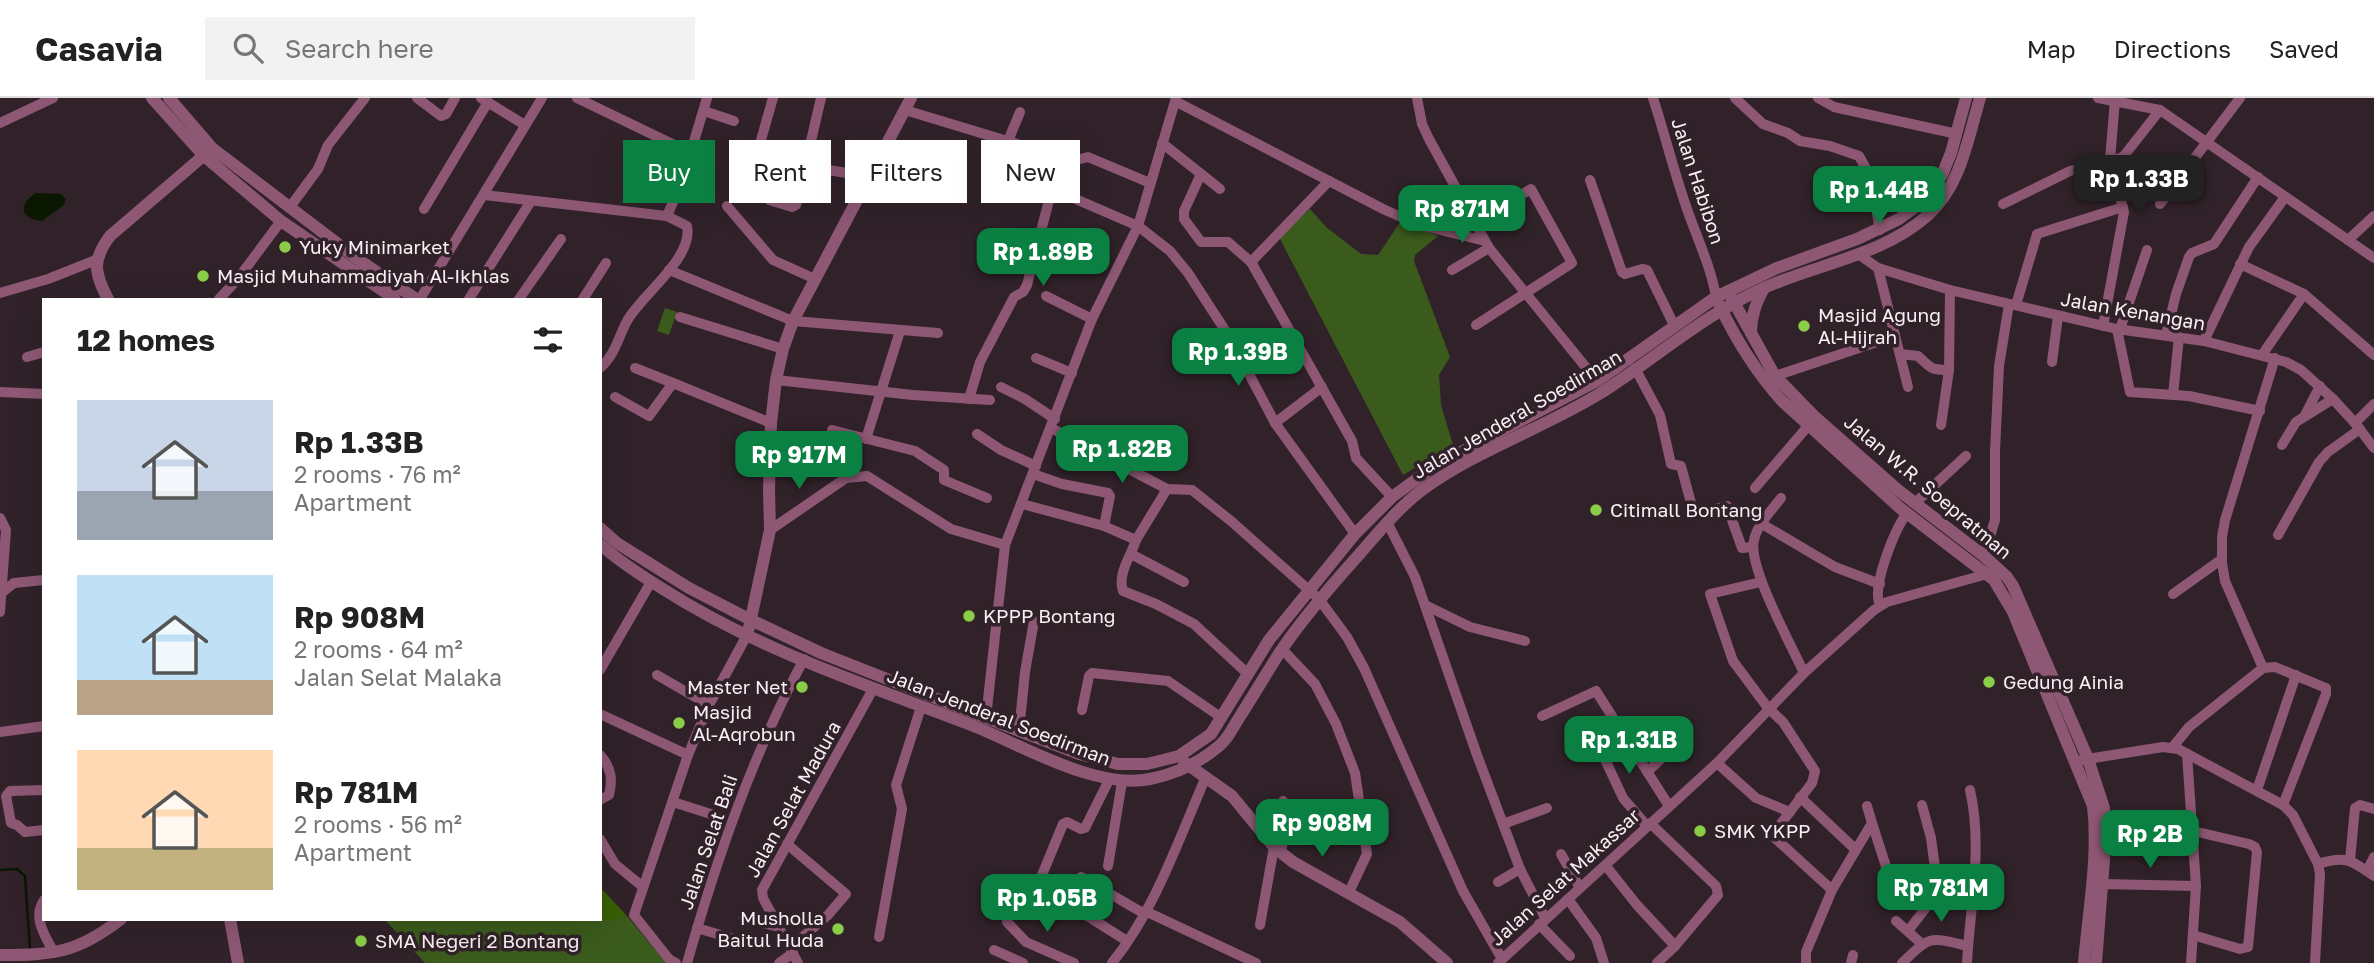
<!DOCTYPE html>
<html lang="en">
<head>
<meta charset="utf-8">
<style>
  :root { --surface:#fff; --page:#f2f2f2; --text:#222; --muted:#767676; --line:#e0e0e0; --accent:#0b8043 }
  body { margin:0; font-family:"Golos Text",sans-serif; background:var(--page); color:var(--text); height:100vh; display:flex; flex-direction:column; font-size:26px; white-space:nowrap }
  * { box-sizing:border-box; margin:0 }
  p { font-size:23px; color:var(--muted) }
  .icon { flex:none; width:38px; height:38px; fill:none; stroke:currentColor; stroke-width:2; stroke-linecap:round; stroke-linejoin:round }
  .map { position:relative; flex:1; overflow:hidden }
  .panel { position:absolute; left:42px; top:200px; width:560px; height:623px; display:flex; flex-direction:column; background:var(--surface); border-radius:0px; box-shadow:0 7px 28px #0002 }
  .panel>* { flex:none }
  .top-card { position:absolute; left:623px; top:42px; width:665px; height:63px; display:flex; gap:14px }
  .price { position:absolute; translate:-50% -60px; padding:0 16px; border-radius:14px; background:var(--accent); color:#fff; font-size:23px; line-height:46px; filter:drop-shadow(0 2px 4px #0008) }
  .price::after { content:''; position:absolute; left:50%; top:42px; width:21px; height:16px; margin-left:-10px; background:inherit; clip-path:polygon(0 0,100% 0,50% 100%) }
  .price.selected { background:#222; color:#fff }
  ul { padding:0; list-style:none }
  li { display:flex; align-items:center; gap:21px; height:175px; padding:0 35px }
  li span { display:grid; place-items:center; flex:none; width:196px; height:140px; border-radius:0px; color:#555 }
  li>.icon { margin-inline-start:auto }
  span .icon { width:84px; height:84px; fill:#fffc; stroke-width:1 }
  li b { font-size:30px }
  h2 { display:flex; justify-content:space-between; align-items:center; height:84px; padding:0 35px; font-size:30px }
  .chip { padding:0 24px; border-radius:0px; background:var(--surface); box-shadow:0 7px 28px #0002; font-size:24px; line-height:63px }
  .chip.selected { background:var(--accent); color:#fff }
  header { display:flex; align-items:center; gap:42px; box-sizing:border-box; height:98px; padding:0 35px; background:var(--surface); border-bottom:2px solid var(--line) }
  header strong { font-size:33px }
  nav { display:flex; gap:38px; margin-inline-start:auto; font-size:24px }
  .search { width:490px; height:63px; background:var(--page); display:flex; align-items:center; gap:18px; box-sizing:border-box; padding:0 24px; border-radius:0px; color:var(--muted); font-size:26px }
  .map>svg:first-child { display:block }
  .green { fill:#3b5b1c }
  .forest { fill:#375f04 }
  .water { fill:#0a1701 }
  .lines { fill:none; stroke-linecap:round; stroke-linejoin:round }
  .stream { stroke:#0a1701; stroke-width:2.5 }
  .minor { stroke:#8e5874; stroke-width:10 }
  .tertiary { stroke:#8e5874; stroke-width:12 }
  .poi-dot { fill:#8ace47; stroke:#312229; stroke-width:2.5 }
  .labels { text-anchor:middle; stroke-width:7; stroke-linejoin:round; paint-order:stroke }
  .street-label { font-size:19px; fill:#f9eff4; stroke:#312229 }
  .poi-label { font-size:19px; fill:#f9eff4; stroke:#312229; text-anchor:start }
</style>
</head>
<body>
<header>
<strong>Casavia</strong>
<div class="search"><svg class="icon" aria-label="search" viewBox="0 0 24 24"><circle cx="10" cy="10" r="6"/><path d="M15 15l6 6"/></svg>Search here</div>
<nav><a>Map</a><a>Directions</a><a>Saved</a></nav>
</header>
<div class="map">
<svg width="2374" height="865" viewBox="0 0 2374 865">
  <rect width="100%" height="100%" fill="#312229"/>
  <g class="green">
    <path d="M1310 111 1326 129 1361 156 1378 157 1401 123 1438 138 1415 157 1414 163 1450 259 1439 277 1441 307 1453 347 1403 377 1279 139Z"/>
    <path d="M665 210 677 214 669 237 657 233Z"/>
    <path d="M622 818 628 819 666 865H425L384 821H600V819Z"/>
  </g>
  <path class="forest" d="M600 789 628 819 622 818 614 824 600 819Z"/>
  <path class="water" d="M36 95 61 96 66 101 64 107 42 123C19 121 18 106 36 95Z"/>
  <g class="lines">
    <path class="stream" d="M0 772 17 771 25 778 30 851"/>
    <g class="minor">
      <path d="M417 0 441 18 446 16 455 0"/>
      <path d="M481 0 525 27"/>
      <path d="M577 0 691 55"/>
      <path d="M1417 0 1422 26 1429 41 1489 150 1597 283"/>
      <path d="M1653 0C1665 37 1674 74 1687 111 1697 140 1711 169 1716 199"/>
      <path d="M1735 0 1763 26 1788 35 1800 43 1830 48 1859 58 1870 78 1880 132"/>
      <path d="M1818 0 1834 9 1957 36"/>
      <path d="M2098 0 2160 12 2374 160"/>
      <path d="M1175 3 1385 112 1420 127 1485 143"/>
      <path d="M905 12 1073 63 1088 59 1150 85"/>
      <path d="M704 13 734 23"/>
      <path d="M0 25 53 0"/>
      <path d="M1008 43 1020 14"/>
      <path d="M1162 45 1220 91"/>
      <path d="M805 68 870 79"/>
      <path d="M1013 74 1138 128 1170 153 1188 175 1230 240 1275 325 1355 436"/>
      <path d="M1201 76 1184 113V121L1201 144H1228L1251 164"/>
      <path d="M1870 78 1891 89 1913 111"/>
      <path d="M738 82 747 83 751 77 773 0"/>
      <path d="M1590 82 1622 174 1625 176 1642 171 1647 172 1675 229"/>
      <path d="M1329 83 1251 164 1352 343 1356 360 1392 399"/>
      <path d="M484 97 667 118 687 128C694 160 641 197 627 223 618 240 615 257 600 270"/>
      <path d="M769 102 792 109 796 107 821 0"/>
      <path d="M2003 106 2070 73 2123 59 2160 12"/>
      <path d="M2160 106 2240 0"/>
      <path d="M727 108 773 162 815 181"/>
      <path d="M290 109 318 71 328 47 365 0"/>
      <path d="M424 111 488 4"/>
      <path d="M667 118 682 83 707 0"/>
      <path d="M1475 125 1531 91 1572 165 1476 227"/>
      <path d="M2348 142 2374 118"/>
      <path d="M1858 156 1878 170 1950 192 2117 231 2204 243 2286 264 2301 272 2333 301 2355 325 2374 350"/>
      <path d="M2240 166 2304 196"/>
      <path d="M1878 170 1908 289"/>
      <path d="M669 172 793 223 938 235"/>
      <path d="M1452 172 1489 150"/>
      <path d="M0 195 48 181 96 162"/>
      <path d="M1046 198 1092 221"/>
      <path d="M219 201 237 182 281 123"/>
      <path d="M420 201 542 0"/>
      <path d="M469 201 531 103"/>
      <path d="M519 201 561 141"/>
      <path d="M583 201 606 165"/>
      <path d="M2016 207 2037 136 2123 109"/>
      <path d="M680 219 783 251"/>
      <path d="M2103 228 2124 114 2110 61 2115 2"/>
      <path d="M2117 231 2130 294 2189 298 2260 313"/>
      <path d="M2120 231 2147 152"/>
      <path d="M2166 237 2176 196 2189 159 2192 155 2214 146 2258 79"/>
      <path d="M2204 243 2249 149 2285 99"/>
      <path d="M1900 256 1918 258C1931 270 1930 272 1949 272"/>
      <path d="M2262 257 2304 196 2374 257"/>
      <path d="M27 259 44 254"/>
      <path d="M1036 260 1072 275"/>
      <path d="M2275 260 2225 422 2222 439V465L2225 483 2263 570 2275 569 2326 590V596L2283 707"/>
      <path d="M2052 264 2058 218"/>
      <path d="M635 270 673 285"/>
      <path d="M1635 270 1660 317 1671 366 1681 368 1694 416 1727 408 1742 450 1753 449"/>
      <path d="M1775 278 1895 238"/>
      <path d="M776 282 913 297 990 302"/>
      <path d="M1001 289 1025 301 1055 321"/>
      <path d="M0 294 44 296"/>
      <path d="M2173 297 2179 239"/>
      <path d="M615 299 649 318 673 285 771 325"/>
      <path d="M969 301 980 264 1014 199 1023 194 1027 187 1060 60"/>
      <path d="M2305 317 2320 288"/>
      <path d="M1275 325 1322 289"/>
      <path d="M2355 325 2374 306"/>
      <path d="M1941 327 1949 272 1950 192"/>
      <path d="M1051 330 1167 391 1192 392 1231 423 1319 501 1347 539 1364 570 1463 793 1502 861"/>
      <path d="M832 332 915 353 944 372V382L987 400"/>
      <path d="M977 336 1001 352 1036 368"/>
      <path d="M866 341 900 233"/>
      <path d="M2282 347 2296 324 2333 301"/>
      <path d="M1033 376 1062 386 1108 395 1110 398 1104 428 1136 442 1167 391"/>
      <path d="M1755 390 1808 328"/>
      <path d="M1781 400C1772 412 1757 427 1754 442 1747 468 1792 548 1804 575"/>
      <path d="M1915 405 1966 358"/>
      <path d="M1022 406 1104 428"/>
      <path d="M0 420 6 432 0 514"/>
      <path d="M1387 424 1415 479 1477 657 1520 771 1545 820"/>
      <path d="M1762 426 1835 469 1880 486"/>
      <path d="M770 432 846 380 867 378 951 431 1005 447"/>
      <path d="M2278 437 2319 364 2328 354 2360 331"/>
      <path d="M1136 442C1131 458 1117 476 1123 493L1156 506 1194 526 1248 576"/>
      <path d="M1131 456 1184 484"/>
      <path d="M1984 458 1995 422V353L1999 268 2009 206"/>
      <path d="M1761 484 1710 496 1733 563 1768 610 1783 624 1815 673 1812 685 1776 732V741L1832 792"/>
      <path d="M0 496 14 485 44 482"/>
      <path d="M2173 496 2222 461"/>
      <path d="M1425 507 1470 529 1525 543"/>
      <path d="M1880 507C1871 489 1895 431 1907 415"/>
      <path d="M1282 551 1315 586 1336 626 1355 675 1367 756 1349 794"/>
      <path d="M600 572 651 484"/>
      <path d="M657 577 709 607"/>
      <path d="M1082 612 1089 578 1092 575 1168 583 1222 620"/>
      <path d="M600 616 688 657"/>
      <path d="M1542 618 1596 593 1669 708"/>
      <path d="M986 620 1005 447 1092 221 1138 128 1176 0"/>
      <path d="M1019 633 1025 574 1034 523"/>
      <path d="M0 634 44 628"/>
      <path d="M1595 640 1623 700 1647 728"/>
      <path d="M2172 650 2189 629 2263 570"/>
      <path d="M2187 656 2196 788 2191 865"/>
      <path d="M600 657C611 669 613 681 609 697L600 702"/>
      <path d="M2081 662 2163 649 2178 651 2283 707 2293 717 2318 766 2320 776 2315 865"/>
      <path d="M1717 665 1756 700 1790 714"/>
      <path d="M1647 674 1678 645"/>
      <path d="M1109 682 1085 730 1081 731 1067 724 1063 726 1035 794 1038 797 1089 819 1127 843"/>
      <path d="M44 692 10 693 6 698 11 725 17 727 25 734 44 732"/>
      <path d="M2257 692 2296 577"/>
      <path d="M1800 699 1855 751"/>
      <path d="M673 704 717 718"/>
      <path d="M1650 725 1716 788 1718 797 1675 848 1657 865"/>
      <path d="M1872 725 1892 787 1896 789 1918 781"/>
      <path d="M1503 726 1547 710"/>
      <path d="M2193 733 2249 746 2255 749 2257 754 2248 849 2240 851 2193 837"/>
      <path d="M600 741 615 766 643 789"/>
      <path d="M787 746 846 796 828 817 790 850"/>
      <path d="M1281 754 1286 724 1283 703"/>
      <path d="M1561 756 1580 790"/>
      <path d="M2350 762 2355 710 2360 707 2374 711"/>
      <path d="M2318 766C2345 757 2351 762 2374 778"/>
      <path d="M1108 768 1122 684"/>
      <path d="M1606 768 1637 807 1675 848"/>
      <path d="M2367 773 2374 759"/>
      <path d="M1081 779 1143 815"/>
      <path d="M1498 784 1520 771"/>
      <path d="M2102 786 2196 788"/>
      <path d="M1568 801 1596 840 1604 865"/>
      <path d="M44 802C32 820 45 837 54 855"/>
      <path d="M1145 813 1256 865"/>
      <path d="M743 820 779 829"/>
      <path d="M1896 823 1922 846"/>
      <path d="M1007 824 1026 844 1074 865"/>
      <path d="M1539 826 1570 858"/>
      <path d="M1260 827 1274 749"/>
      <path d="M697 830 744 844"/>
      <path d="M1908 833 1928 807 1918 781 1934 774 1935 770 1931 740 1922 707"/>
      <path d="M879 839 902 711 896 687 921 609"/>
      <path d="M994 852 1023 865"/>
      <path d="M676 865 669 861 634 817 688 657 709 607 747 537"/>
      <path d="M687 865C717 760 752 658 804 561"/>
      <path d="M779 865 793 855"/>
      <path d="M798 865 763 800 762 792 873 591"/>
      <path d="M1112 865C1155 812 1178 743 1205 681"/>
      <path d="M1498 865 1717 665 1804 575 1874 512 1887 504 1987 476"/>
      <path d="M1806 865V854L1832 792 1872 725 1867 708"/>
      <path d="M1851 865 1853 857"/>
      <path d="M1902 865C1931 837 1929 839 1968 848"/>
      <path d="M1967 865C1970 808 1983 749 1970 692"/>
    </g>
    <g class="tertiary">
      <path d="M152 0 204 58 281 123 395 201"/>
      <path d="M169 0 212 50 359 162 416 201"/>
      <path d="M1731 199 1775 278 1814 318 1898 392 1984 458 2007 479 2013 488 2088 661 2104 710V761L2096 865"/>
      <path d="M108 201C94 175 92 162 110 138L209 53"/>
      <path d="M1719 206C1735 240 1757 275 1782 303L1900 410 1994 482 2013 514 2093 708C2099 759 2088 814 2084 865"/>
      <path d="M1751 235C1751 218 1756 205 1764 190"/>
      <path d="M600 430 617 445 689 490 751 522 821 555 1019 633 1079 656 1118 666H1147L1179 658 1211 636 1269 542 1355 436 1392 399 1436 367 1597 283 1716 199 1777 170 1857 141 1899 121 1922 104 1942 77 1951 55 1966 0"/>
      <path d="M600 446C618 463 642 478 663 491 758 552 867 587 971 627 1022 647 1095 692 1150 681 1175 676 1199 665 1219 648 1228 641 1233 629 1239 620 1253 598 1266 576 1280 554 1303 520 1329 490 1356 460 1377 436 1397 411 1422 392 1476 352 1547 329 1604 293 1657 259 1705 216 1764 190 1817 166 1884 157 1928 117 1961 88 1968 40 1980 0"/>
      <path d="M749 530 770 432 769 392 771 325 776 282 783 251 793 223 911 0"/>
      <path d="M1184 664 1232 698 1274 749 1293 764 1400 824 1447 865"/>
      <path d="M230 821 238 865"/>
      <path d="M0 857C54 857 77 855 121 821"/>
    </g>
  </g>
  <g class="poi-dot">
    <circle cx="285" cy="149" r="7"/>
    <circle cx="203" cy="178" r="7"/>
    <circle cx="1804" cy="228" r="7"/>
    <circle cx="1596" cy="412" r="7"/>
    <circle cx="969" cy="518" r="7"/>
    <circle cx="1989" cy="584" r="7"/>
    <circle cx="802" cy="589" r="7"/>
    <circle cx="679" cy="625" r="7"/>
    <circle cx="1700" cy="733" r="7"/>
    <circle cx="838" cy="831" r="7"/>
    <circle cx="361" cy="843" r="7"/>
  </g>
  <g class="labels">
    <g class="street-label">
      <text transform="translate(1698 83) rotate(72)" y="7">Jalan Habibon</text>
      <text transform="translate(2133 213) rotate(10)" y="7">Jalan Kenangan</text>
      <text transform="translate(1517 316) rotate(-30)" y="7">Jalan Jenderal Soedirman</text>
      <text transform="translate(1928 389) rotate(40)" y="7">Jalan W.R. Soepratman</text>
      <text transform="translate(999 619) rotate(21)" y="7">Jalan Jenderal Soedirman</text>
      <text transform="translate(793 701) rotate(-61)" y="7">Jalan Selat Madura</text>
      <text transform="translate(708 744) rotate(-71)" y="7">Jalan Selat Bali</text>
      <text transform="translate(1565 779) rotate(-42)" y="7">Jalan Selat Makassar</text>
    </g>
    <g class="poi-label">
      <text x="299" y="156">Yuky Minimarket</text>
      <text x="217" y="185">Masjid Muhammadiyah Al-Ikhlas</text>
      <text x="1818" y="224">Masjid Agung<tspan x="1818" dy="22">Al-Hijrah</tspan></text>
      <text x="1610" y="419">Citimall Bontang</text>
      <text x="983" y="525">KPPP Bontang</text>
      <text x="2003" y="591">Gedung Ainia</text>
      <text x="788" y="596" text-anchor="end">Master Net</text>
      <text x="693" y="621">Masjid<tspan x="693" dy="22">Al-Aqrobun</tspan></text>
      <text x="1714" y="740">SMK YKPP</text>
      <text x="824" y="827" text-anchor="end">Musholla<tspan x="824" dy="22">Baitul Huda</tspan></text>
      <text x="375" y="850">SMA Negeri 2 Bontang</text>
    </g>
  </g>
</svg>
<b class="price selected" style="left:2139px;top:117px">Rp 1.33B</b>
<b class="price" style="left:1879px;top:128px">Rp 1.44B</b>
<b class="price" style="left:1462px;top:147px">Rp 871M</b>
<b class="price" style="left:1043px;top:190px">Rp 1.89B</b>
<b class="price" style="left:1238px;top:290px">Rp 1.39B</b>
<b class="price" style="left:1122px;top:387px">Rp 1.82B</b>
<b class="price" style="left:799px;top:393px">Rp 917M</b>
<b class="price" style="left:1629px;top:678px">Rp 1.31B</b>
<b class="price" style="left:1322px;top:761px">Rp 908M</b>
<b class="price" style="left:2150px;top:772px">Rp 2B</b>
<b class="price" style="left:1941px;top:826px">Rp 781M</b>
<b class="price" style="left:1047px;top:836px">Rp 1.05B</b>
<div class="top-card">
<a class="chip selected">Buy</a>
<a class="chip">Rent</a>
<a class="chip">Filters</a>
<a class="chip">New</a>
</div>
<section class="panel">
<h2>12 homes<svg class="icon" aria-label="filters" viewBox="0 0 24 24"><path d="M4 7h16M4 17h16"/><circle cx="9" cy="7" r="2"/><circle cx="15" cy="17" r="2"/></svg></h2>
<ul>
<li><span style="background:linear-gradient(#c9d6e8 65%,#9aa5b1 0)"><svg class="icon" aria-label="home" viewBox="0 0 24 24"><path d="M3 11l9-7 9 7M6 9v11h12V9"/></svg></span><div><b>Rp 1.33B</b><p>2 rooms · 76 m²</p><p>Apartment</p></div></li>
<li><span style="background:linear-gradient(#bfe0f5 75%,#b9a48a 0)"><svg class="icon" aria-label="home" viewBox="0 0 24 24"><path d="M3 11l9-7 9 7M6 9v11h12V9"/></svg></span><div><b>Rp 908M</b><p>2 rooms · 64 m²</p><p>Jalan Selat Malaka</p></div></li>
<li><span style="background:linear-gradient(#ffd9b3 70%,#c2b280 0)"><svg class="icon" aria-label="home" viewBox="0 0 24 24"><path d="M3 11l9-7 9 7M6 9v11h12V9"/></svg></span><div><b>Rp 781M</b><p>2 rooms · 56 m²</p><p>Apartment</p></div></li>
</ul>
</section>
</div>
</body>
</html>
